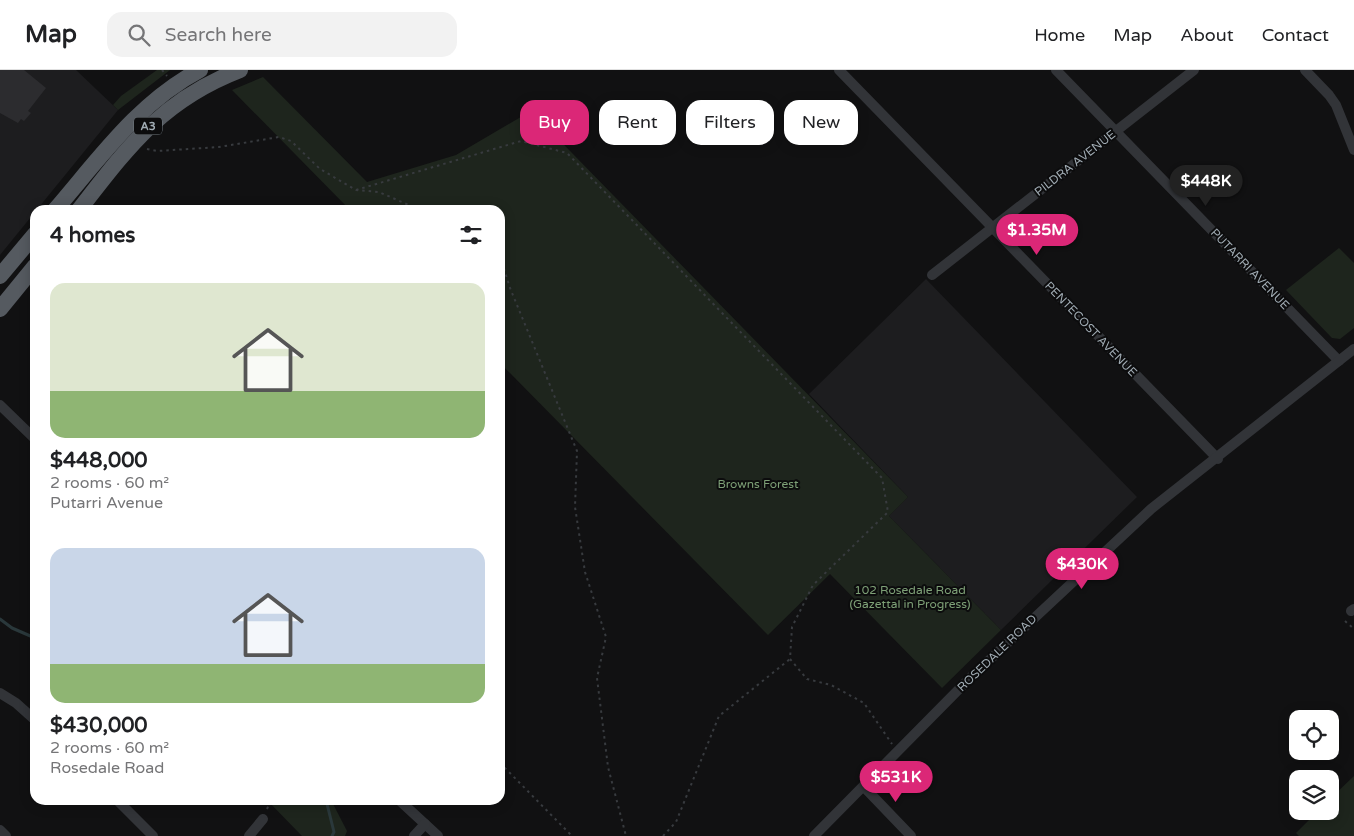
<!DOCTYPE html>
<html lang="en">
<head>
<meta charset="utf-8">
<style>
  :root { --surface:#fff; --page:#f2f2f2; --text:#202124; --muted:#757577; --line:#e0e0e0; --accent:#db2777 }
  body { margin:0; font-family:"Varela Round",sans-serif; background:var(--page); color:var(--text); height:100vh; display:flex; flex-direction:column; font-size:19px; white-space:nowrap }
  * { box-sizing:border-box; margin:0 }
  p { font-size:16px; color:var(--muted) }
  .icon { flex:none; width:28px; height:28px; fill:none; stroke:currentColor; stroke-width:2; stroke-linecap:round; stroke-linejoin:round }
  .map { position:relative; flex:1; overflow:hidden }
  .sheet { position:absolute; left:30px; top:135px; width:475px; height:600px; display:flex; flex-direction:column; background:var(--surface); border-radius:15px; box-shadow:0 2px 12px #0003 }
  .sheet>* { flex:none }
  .guide { position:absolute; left:520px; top:30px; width:475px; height:45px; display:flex; gap:10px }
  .tools { position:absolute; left:1289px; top:640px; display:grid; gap:10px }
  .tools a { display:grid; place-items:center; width:50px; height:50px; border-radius:10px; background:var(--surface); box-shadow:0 2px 12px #0003; font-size:25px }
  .price { position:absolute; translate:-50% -42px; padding:0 11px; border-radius:18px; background:var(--accent); color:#fff; font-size:16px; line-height:32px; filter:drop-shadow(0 1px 2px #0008) }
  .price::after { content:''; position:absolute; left:50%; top:30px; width:15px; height:11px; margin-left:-8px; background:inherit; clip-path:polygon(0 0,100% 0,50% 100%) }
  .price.selected { background:#222; color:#fff }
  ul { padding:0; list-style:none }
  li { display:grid; align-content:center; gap:10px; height:265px; padding:0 20px }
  li span { display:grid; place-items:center; height:155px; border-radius:15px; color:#555 }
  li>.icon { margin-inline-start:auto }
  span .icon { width:90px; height:90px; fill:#fffc; stroke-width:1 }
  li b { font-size:21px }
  h2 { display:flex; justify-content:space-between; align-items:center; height:60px; padding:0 20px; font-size:21px }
  .chip { padding:0 18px; border-radius:15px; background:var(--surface); box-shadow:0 2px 12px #0003; font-size:18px; line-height:45px }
  .chip.selected { background:var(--accent); color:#fff }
  header { display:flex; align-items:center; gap:30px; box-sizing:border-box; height:70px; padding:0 25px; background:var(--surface); border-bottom:1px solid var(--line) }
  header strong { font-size:24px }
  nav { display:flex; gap:28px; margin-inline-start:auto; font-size:18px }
  .search { width:350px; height:45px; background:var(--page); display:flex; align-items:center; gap:12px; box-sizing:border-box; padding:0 18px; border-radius:15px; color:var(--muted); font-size:19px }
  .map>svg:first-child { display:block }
  .built { fill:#1d1d1f }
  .green { fill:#1e251d }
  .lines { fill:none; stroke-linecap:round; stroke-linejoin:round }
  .stream { stroke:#2a383b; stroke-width:3 }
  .building { fill:#2c2c2f }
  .path { stroke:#383b3f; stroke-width:2; stroke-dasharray:2.5 4; stroke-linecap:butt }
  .minor { stroke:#323438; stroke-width:10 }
  .trunk { stroke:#555a60; stroke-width:16 }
  .labels { text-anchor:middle; stroke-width:4; stroke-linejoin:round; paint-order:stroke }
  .shield { fill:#0c0c0d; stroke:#747c82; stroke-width:1 }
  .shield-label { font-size:11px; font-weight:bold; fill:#a1acb4 }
  .street-label { font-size:12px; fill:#a1acb4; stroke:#0c0c0d }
  .park-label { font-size:12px; fill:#7ea077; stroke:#0c0c0d }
</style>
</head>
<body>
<header>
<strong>Map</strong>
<div class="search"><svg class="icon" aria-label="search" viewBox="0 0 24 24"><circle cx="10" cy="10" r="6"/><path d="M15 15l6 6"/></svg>Search here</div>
<nav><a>Home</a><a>Map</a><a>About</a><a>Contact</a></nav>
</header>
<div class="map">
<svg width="1354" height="766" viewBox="0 0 1354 766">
  <rect width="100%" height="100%" fill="#111112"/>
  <g class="built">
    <path d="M0 0H76L118 40 0 185Z"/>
    <path d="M926 209 1137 427 1001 560 889 446 908 427 809 324Z"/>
  </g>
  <g class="green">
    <path d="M157 0H170L118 40 113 35 121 26Z"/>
    <path d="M263 7 367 112 456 85 531 41 908 427 889 446 1001 560 942 618 830 504 768 565 500 293V140H350L232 20Z"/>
    <path d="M1339 178 1354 193V258L1340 269 1332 268 1286 220Z"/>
    <path d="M1354 706V766H1299L1296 763 1318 741H1330V729Z"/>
    <path d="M267 730H331L347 761 345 766H302Z"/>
  </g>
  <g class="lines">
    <g class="stream">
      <path d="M0 549 12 558 35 568"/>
      <path d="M326 730 334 762 332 766"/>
    </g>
  </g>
  <path class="building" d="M0 0H24L46 18 28 41 31 43 24 51 21 49 18 53 0 43Z"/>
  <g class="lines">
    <g class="path">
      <path d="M162 0 167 6"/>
      <path d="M147 79 157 81 219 77 279 67 291 71 320 99 356 120 379 122 420 140"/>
      <path d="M356 120 521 71 567 83 882 408 888 442 813 515 792 557 790 589 807 609 831 615 864 633 892 674"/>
      <path d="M500 186 510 218 577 381 575 437 585 502 606 567 597 608 608 697 626 766"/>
      <path d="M1345 551 1354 559"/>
      <path d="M500 693 572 766"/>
      <path d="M267 739 271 730"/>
      <path d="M663 766 676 752 719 646 790 589"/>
    </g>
    <g class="minor">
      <path d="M839 0 1218 389"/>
      <path d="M1056 0 1339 291"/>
      <path d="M1305 0 1329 25 1336 35 1354 80"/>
      <path d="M932 205 1194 0"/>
      <path d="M0 335 35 369"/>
      <path d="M1351 541 1354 539"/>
      <path d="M0 623 16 633 35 650"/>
      <path d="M864 717 911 766"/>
      <path d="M117 730 153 766"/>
      <path d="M399 730 438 766"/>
      <path d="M0 760 6 766"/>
      <path d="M249 766 263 749"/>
      <path d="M414 766 425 754"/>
      <path d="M814 766 968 610 1151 439 1354 279"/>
    </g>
    <g class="trunk">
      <path d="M55 140C99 89 139 32 200 0"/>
      <path d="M79 140C128 77 162 30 240 0"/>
      <path d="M0 206 35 164"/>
      <path d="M0 239 35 196"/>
    </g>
  </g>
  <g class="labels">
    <rect class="shield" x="134" y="47.5" width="28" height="17" rx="4"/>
    <g class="shield-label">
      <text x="148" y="60">A3</text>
    </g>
    <g class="street-label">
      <text transform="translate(1075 93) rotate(-38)" y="4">PILDRA AVENUE</text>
      <text transform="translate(1250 199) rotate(46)" y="4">PUTARRI AVENUE</text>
      <text transform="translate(1091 259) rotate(46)" y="4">PENTECOST AVENUE</text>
      <text transform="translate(997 583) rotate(-44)" y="4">ROSEDALE ROAD</text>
    </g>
    <g class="park-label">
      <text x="758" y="418">Browns Forest</text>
      <text x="910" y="524">102 Rosedale Road<tspan x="910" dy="14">(Gazettal in Progress)</tspan></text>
    </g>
  </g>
</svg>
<div class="tools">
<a><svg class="icon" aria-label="locate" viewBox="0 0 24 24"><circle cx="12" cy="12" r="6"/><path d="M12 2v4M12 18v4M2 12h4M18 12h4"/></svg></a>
<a><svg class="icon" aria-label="layers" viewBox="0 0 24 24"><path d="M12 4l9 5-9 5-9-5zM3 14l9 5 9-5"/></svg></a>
</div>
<b class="price selected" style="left:1206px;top:137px">$448K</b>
<b class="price" style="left:1037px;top:186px">$1.35M</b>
<b class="price" style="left:1082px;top:520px">$430K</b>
<b class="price" style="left:896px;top:733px">$531K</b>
<div class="guide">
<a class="chip selected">Buy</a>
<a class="chip">Rent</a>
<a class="chip">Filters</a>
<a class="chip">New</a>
</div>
<section class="sheet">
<h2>4 homes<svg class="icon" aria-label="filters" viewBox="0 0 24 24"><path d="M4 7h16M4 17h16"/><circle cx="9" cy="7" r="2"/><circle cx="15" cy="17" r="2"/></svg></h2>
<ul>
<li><span style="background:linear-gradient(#dfe7d0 70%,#8fb573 0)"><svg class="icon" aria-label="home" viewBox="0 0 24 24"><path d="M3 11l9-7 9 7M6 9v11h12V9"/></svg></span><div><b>$448,000</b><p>2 rooms · 60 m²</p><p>Putarri Avenue</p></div></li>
<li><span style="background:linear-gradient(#c9d6e8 75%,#8fb573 0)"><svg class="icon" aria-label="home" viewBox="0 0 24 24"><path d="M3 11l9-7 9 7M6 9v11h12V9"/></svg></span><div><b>$430,000</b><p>2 rooms · 60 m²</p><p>Rosedale Road</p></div></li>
</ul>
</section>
</div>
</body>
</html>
